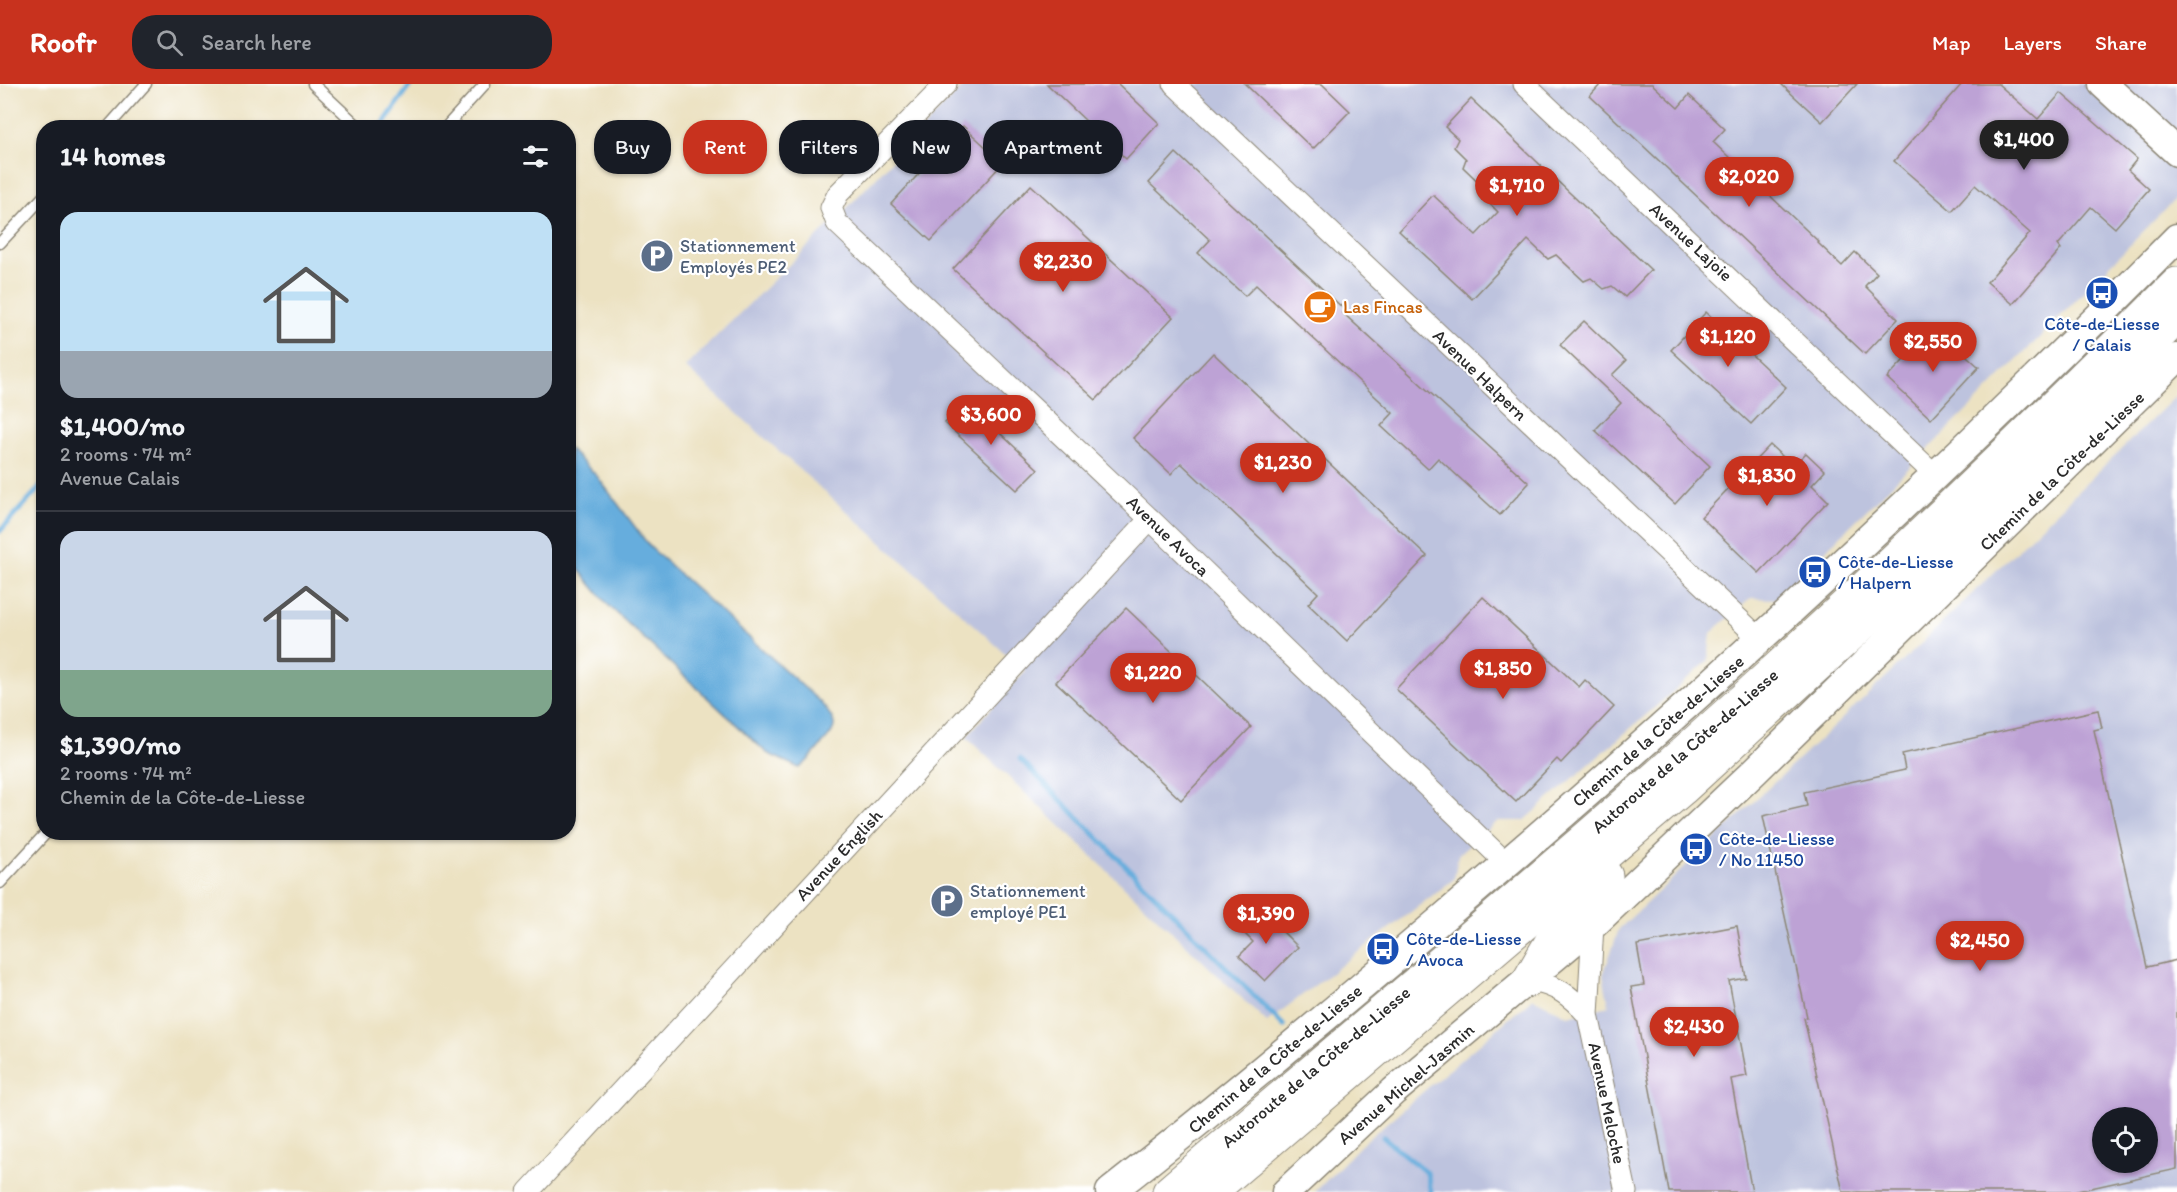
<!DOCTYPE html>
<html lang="en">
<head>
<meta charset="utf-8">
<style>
  :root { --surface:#171b24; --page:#20242c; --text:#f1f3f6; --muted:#9ea1a6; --line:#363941; --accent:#c8321e }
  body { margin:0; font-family:Itim,sans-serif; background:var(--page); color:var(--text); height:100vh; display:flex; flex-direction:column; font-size:22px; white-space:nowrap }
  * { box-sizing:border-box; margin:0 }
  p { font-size:20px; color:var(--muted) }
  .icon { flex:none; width:33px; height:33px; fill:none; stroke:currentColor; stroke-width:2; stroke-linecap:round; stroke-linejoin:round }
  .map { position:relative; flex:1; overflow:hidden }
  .panel { position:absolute; left:36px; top:36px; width:540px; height:720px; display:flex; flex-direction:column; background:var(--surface); border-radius:24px; box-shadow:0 2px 4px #0004 }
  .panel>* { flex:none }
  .hud { position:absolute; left:594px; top:36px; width:570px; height:54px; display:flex; gap:12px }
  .fabs { position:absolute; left:2092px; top:1023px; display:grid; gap:12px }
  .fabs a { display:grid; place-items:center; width:66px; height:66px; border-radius:50%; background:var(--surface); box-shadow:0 2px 4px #0004; font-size:30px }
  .price { position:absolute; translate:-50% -51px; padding:0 14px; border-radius:21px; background:var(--accent); color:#fff; font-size:20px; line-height:39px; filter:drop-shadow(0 2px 3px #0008) }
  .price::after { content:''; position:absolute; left:50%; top:36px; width:18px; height:14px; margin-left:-9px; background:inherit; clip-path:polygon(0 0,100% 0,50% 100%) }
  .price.on { background:#222; color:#fff }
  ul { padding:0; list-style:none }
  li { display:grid; align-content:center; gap:12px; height:318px; padding:0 24px }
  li+li { border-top:2px solid var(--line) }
  li span { display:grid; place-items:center; height:186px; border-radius:18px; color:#555 }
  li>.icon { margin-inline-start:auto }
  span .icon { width:108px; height:108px; fill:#fffc; stroke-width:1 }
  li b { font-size:26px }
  h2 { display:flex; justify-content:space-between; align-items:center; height:72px; padding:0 24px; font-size:26px }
  .chip { padding:0 21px; border-radius:24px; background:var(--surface); box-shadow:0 2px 4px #0004; font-size:21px; line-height:54px }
  .chip.on { background:var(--accent); color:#fff }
  header { display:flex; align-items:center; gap:36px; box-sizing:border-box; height:84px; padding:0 30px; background:var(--accent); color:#fff }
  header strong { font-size:28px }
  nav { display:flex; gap:33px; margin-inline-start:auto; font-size:21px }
  .search { width:420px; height:54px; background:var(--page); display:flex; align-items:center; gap:15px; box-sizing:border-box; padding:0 21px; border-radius:24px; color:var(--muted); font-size:22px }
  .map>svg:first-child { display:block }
  .industrial { fill:#bdc3de; fill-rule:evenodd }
  .water { fill:#66addd; stroke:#486c84; stroke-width:1.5 }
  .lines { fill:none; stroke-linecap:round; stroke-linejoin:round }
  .stream { stroke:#66addd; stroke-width:5 }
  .building { fill:#bda2d5; fill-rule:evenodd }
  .lane-casing { stroke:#8c8676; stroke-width:13 }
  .street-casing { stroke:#8c8676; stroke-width:23 }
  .secondary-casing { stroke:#8c8676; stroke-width:31 }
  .highway-casing { stroke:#8c8676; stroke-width:35 }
  .lane { stroke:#fff; stroke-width:10 }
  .street { stroke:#fff; stroke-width:21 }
  .secondary { stroke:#fff; stroke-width:28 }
  .highway { stroke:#fff; stroke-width:33 }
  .labels { text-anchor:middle; stroke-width:4.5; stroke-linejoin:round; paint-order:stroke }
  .street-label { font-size:18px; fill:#2b2b2b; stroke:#fff }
  .service-label { font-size:18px; fill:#4e5e75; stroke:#fff; text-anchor:start }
  .food-label { font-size:18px; fill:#c56008; stroke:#fff; text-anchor:start }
  .transit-label { font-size:18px; fill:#164399; stroke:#fff; text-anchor:start }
</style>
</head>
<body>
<header>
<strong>Roofr</strong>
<div class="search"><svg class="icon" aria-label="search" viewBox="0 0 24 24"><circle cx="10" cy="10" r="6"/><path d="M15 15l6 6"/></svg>Search here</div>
<nav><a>Map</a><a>Layers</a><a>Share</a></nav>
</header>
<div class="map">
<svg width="2177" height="1108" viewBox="0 0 2177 1108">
  <rect width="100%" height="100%" fill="#fff"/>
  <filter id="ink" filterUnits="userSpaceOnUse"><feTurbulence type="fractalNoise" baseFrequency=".0167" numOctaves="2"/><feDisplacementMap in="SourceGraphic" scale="12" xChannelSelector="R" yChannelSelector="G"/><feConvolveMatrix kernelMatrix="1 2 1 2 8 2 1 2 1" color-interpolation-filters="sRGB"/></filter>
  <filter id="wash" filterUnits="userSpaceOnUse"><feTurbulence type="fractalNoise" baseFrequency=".008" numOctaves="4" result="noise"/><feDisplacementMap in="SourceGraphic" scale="24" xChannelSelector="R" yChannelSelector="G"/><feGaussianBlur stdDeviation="1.35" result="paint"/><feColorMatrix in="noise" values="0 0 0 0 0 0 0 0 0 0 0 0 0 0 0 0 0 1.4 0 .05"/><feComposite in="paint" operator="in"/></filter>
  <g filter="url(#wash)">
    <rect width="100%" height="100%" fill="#ece2c2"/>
    <g class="industrial">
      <path d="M965 0H2177V113L1985 309 1776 515 1751 514 1711 549 1708 577 1524 737H1498L1458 771 1454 795 1267 938 966 653 1025 587 685 283 848 123Z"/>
      <path d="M2177 311V1108H1315L1362 1060 1533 914 1568 932 1609 922 1603 891 1619 845 1901 579ZM2103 1034H2148V1078H2103Z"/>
    </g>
    <path class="water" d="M569 365 597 392 650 463 820 618C842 643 836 644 817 666 811 673 807 679 799 684L767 669 609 522 569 474Z"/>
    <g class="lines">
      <g class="stream">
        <path d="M382 42 411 0"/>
        <path d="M0 447 44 399"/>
        <path d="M1020 675 1284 942"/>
        <path d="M1383 1053 1427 1089 1431 1108"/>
      </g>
    </g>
    <g id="blocks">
      <g class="building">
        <path d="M1047 0H1118L1159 39 1126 75Z"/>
        <path d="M1245 0H1322L1350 27 1313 65Z"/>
        <path d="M1601 0H1652L1678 24 1689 11 1725 45 1713 58 1819 158 1818 159 1842 182 1855 168 1877 189 1865 202 1898 235 1865 270 1590 12Z"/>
        <path d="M1781 0H1857L1822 38Z"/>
        <path d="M1962 0H1998L2038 35 2061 9 2137 75 2128 86 2149 105 2115 144 2091 123 2058 161 2061 165 2013 220 1987 198 2030 149 1975 101 1952 127 1894 77Z"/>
        <path d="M1471 15 1651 186 1625 213 1612 202 1604 205 1591 194 1584 197 1556 171 1548 175 1528 156 1472 215 1399 147 1433 111 1476 151 1498 128 1488 118 1491 110 1463 83 1466 75 1454 63 1458 55 1445 43Z"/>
        <path d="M963 42 1003 79 931 157 891 120Z"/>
        <path d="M1176 69 1346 227 1343 229 1529 399 1500 431 1438 374 1428 385 1381 342 1393 329 1256 201 1245 212 1198 169 1210 156 1149 99Z"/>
        <path d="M1031 101 1173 233 1096 316 953 185Z"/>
        <path d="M1706 228 1786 303 1751 340 1671 266Z"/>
        <path d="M1584 237 1626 277 1612 291 1710 382 1675 420 1595 346 1621 319 1560 261Z"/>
        <path d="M1935 243 1979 283 1931 335 1887 294Z"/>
        <path d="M1213 269 1427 472 1347 557 1308 520 1318 509 1181 379 1171 390 1133 354Z"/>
        <path d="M966 317 1038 385 1017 406 945 339Z"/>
        <path d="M1770 361 1793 382 1806 369 1825 387 1812 401 1828 417 1759 489 1701 433Z"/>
        <path d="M1483 513 1579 603 1585 596 1614 623 1561 679 1557 675 1516 718 1396 605Z"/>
        <path d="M1126 524 1251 643 1181 716 1056 598Z"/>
        <path d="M2098 626 2102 644 2094 646 2147 883 2177 876V1085L2073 1108H1843L1804 934 1807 933 1763 732 1807 722 1804 708 1905 686 1902 670ZM2103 1034H2148V1078H2103Z"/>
        <path d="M1263 823 1277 836 1274 839 1298 863 1265 897 1239 872 1253 858 1241 846Z"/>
        <path d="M1737 842 1746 894 1729 897 1747 992 1731 995 1752 1108H1669L1631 903 1644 901 1637 861Z"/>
      </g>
    </g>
  </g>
  <g filter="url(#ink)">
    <use href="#blocks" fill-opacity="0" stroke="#8c8676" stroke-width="1.5"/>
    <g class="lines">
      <g class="lane-casing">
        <g id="lane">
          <path d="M313 0 360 44"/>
          <path d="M107 44 146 0"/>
          <path d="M445 44 485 0"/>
          <path d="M0 159 44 112"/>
          <path d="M0 799 47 748"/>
        </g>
      </g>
      <g class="street-casing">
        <g id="street">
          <path d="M946 0 838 110 831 124 837 139 1150 435 1507 780"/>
          <path d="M1174 0 1761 556"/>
          <path d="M1524 0 1936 392"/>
          <path d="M1593 841 1588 931 1626 1108"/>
          <path d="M1529 896C1557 902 1569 910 1588 931"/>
          <path d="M528 1108 1150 435"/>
        </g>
      </g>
      <g class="secondary-casing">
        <g id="secondary">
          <path d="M2103 0 2177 68"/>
          <path d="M1110 1108C1222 1021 1330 930 1438 838 1694 621 1941 393 2177 154"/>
          <path d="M1286 1108 1394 1007 1593 841 1755 687 2177 274"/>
        </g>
      </g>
      <g class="highway-casing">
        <g id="highway">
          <path d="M1529 896 1560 843 1606 792"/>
          <path d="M1169 1108C1379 930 1592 755 1794 569 1925 449 2052 326 2177 200"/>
          <path d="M1210 1108 1682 705 1944 465 2177 233"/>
        </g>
      </g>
      <use href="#lane" class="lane"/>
      <use href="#street" class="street"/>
      <use href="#secondary" class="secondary"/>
      <use href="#highway" class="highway"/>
    </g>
  </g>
  <defs>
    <g id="parking-disc" transform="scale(1.725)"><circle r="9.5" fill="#5c6f8a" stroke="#fff"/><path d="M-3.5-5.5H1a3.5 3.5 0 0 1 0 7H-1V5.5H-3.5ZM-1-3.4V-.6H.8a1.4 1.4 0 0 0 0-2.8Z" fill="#fff"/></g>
    <g id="bus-disc" transform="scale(1.725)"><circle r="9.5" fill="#1a4fb4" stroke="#fff"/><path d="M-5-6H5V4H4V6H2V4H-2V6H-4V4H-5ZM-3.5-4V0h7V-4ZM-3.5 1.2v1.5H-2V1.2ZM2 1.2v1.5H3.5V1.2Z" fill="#fff"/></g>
    <g id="cafe-disc" transform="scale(1.725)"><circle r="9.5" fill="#e8710a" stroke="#fff"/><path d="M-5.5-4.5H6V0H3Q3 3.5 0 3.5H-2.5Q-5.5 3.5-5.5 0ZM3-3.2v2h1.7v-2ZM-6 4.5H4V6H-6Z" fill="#fff"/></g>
  </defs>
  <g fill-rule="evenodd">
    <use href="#parking-disc" x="657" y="172"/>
    <use href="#bus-disc" x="2102" y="209"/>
    <use href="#cafe-disc" x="1320" y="223"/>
    <use href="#bus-disc" x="1815" y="488"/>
    <use href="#bus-disc" x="1696" y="765"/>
    <use href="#parking-disc" x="947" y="817"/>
    <use href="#bus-disc" x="1383" y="865"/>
  </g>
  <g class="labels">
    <g class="street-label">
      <text transform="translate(1691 158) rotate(43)" y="6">Avenue Lajoie</text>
      <text transform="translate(1480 291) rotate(44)" y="6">Avenue Halpern</text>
      <text transform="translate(2062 387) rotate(-44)" y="6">Chemin de la Côte-de-Liesse</text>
      <text transform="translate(1168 452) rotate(44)" y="6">Avenue Avoca</text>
      <text transform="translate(1658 647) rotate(-41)" y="6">Chemin de la Côte-de-Liesse</text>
      <text transform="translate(1685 667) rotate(-41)" y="6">Autoroute de la Côte-de-Liesse</text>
      <text transform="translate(839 771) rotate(-47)" y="6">Avenue English</text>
      <text transform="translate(1275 975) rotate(-40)" y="6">Chemin de la Côte-de-Liesse</text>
      <text transform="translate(1316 983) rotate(-40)" y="6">Autoroute de la Côte-de-Liesse</text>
      <text transform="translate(1406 1000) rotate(-41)" y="6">Avenue Michel-Jasmin</text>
      <text transform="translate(1607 1019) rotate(78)" y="6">Avenue Meloche</text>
    </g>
    <g class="service-label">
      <text x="680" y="168">Stationnement<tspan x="680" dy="21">Employés PE2</tspan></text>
      <text x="970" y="813">Stationnement<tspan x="970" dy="21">employé PE1</tspan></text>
    </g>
    <g class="food-label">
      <text x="1343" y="229">Las Fincas</text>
    </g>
    <g class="transit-label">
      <text x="2102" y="246" text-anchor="middle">Côte-de-Liesse<tspan x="2102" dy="21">/ Calais</tspan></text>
      <text x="1838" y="484">Côte-de-Liesse<tspan x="1838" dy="21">/ Halpern</tspan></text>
      <text x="1719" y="761">Côte-de-Liesse<tspan x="1719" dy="21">/ No 11450</tspan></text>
      <text x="1406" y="861">Côte-de-Liesse<tspan x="1406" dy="21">/ Avoca</tspan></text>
    </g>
  </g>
</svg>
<div class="fabs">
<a><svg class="icon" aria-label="locate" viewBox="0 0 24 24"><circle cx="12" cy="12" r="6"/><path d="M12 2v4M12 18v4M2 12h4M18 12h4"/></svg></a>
</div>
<b class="price on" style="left:2024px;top:87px">$1,400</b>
<b class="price" style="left:1749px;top:124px">$2,020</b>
<b class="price" style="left:1517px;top:133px">$1,710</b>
<b class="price" style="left:1063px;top:209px">$2,230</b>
<b class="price" style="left:1728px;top:284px">$1,120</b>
<b class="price" style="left:1933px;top:289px">$2,550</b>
<b class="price" style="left:991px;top:362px">$3,600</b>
<b class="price" style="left:1283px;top:410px">$1,230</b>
<b class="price" style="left:1767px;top:423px">$1,830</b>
<b class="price" style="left:1503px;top:616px">$1,850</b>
<b class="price" style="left:1153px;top:620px">$1,220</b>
<b class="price" style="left:1266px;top:861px">$1,390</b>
<b class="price" style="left:1980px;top:888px">$2,450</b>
<b class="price" style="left:1694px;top:974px">$2,430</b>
<div class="hud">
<a class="chip">Buy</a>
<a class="chip on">Rent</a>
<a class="chip">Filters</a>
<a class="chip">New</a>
<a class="chip">Apartment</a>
</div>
<section class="panel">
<h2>14 homes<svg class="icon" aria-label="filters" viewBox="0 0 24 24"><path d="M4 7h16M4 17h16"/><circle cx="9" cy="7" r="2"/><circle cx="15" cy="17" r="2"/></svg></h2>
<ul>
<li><span style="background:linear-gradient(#bfe0f5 75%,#9aa5b1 0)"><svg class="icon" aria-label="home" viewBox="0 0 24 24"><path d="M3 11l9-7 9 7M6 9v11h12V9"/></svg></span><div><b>$1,400/mo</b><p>2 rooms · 74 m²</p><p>Avenue Calais</p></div></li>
<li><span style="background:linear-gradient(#c9d6e8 75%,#7fa58c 0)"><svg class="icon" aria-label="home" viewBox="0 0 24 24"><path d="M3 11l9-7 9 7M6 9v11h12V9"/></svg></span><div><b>$1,390/mo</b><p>2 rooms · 74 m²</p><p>Chemin de la Côte-de-Liesse</p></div></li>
</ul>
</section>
</div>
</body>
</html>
